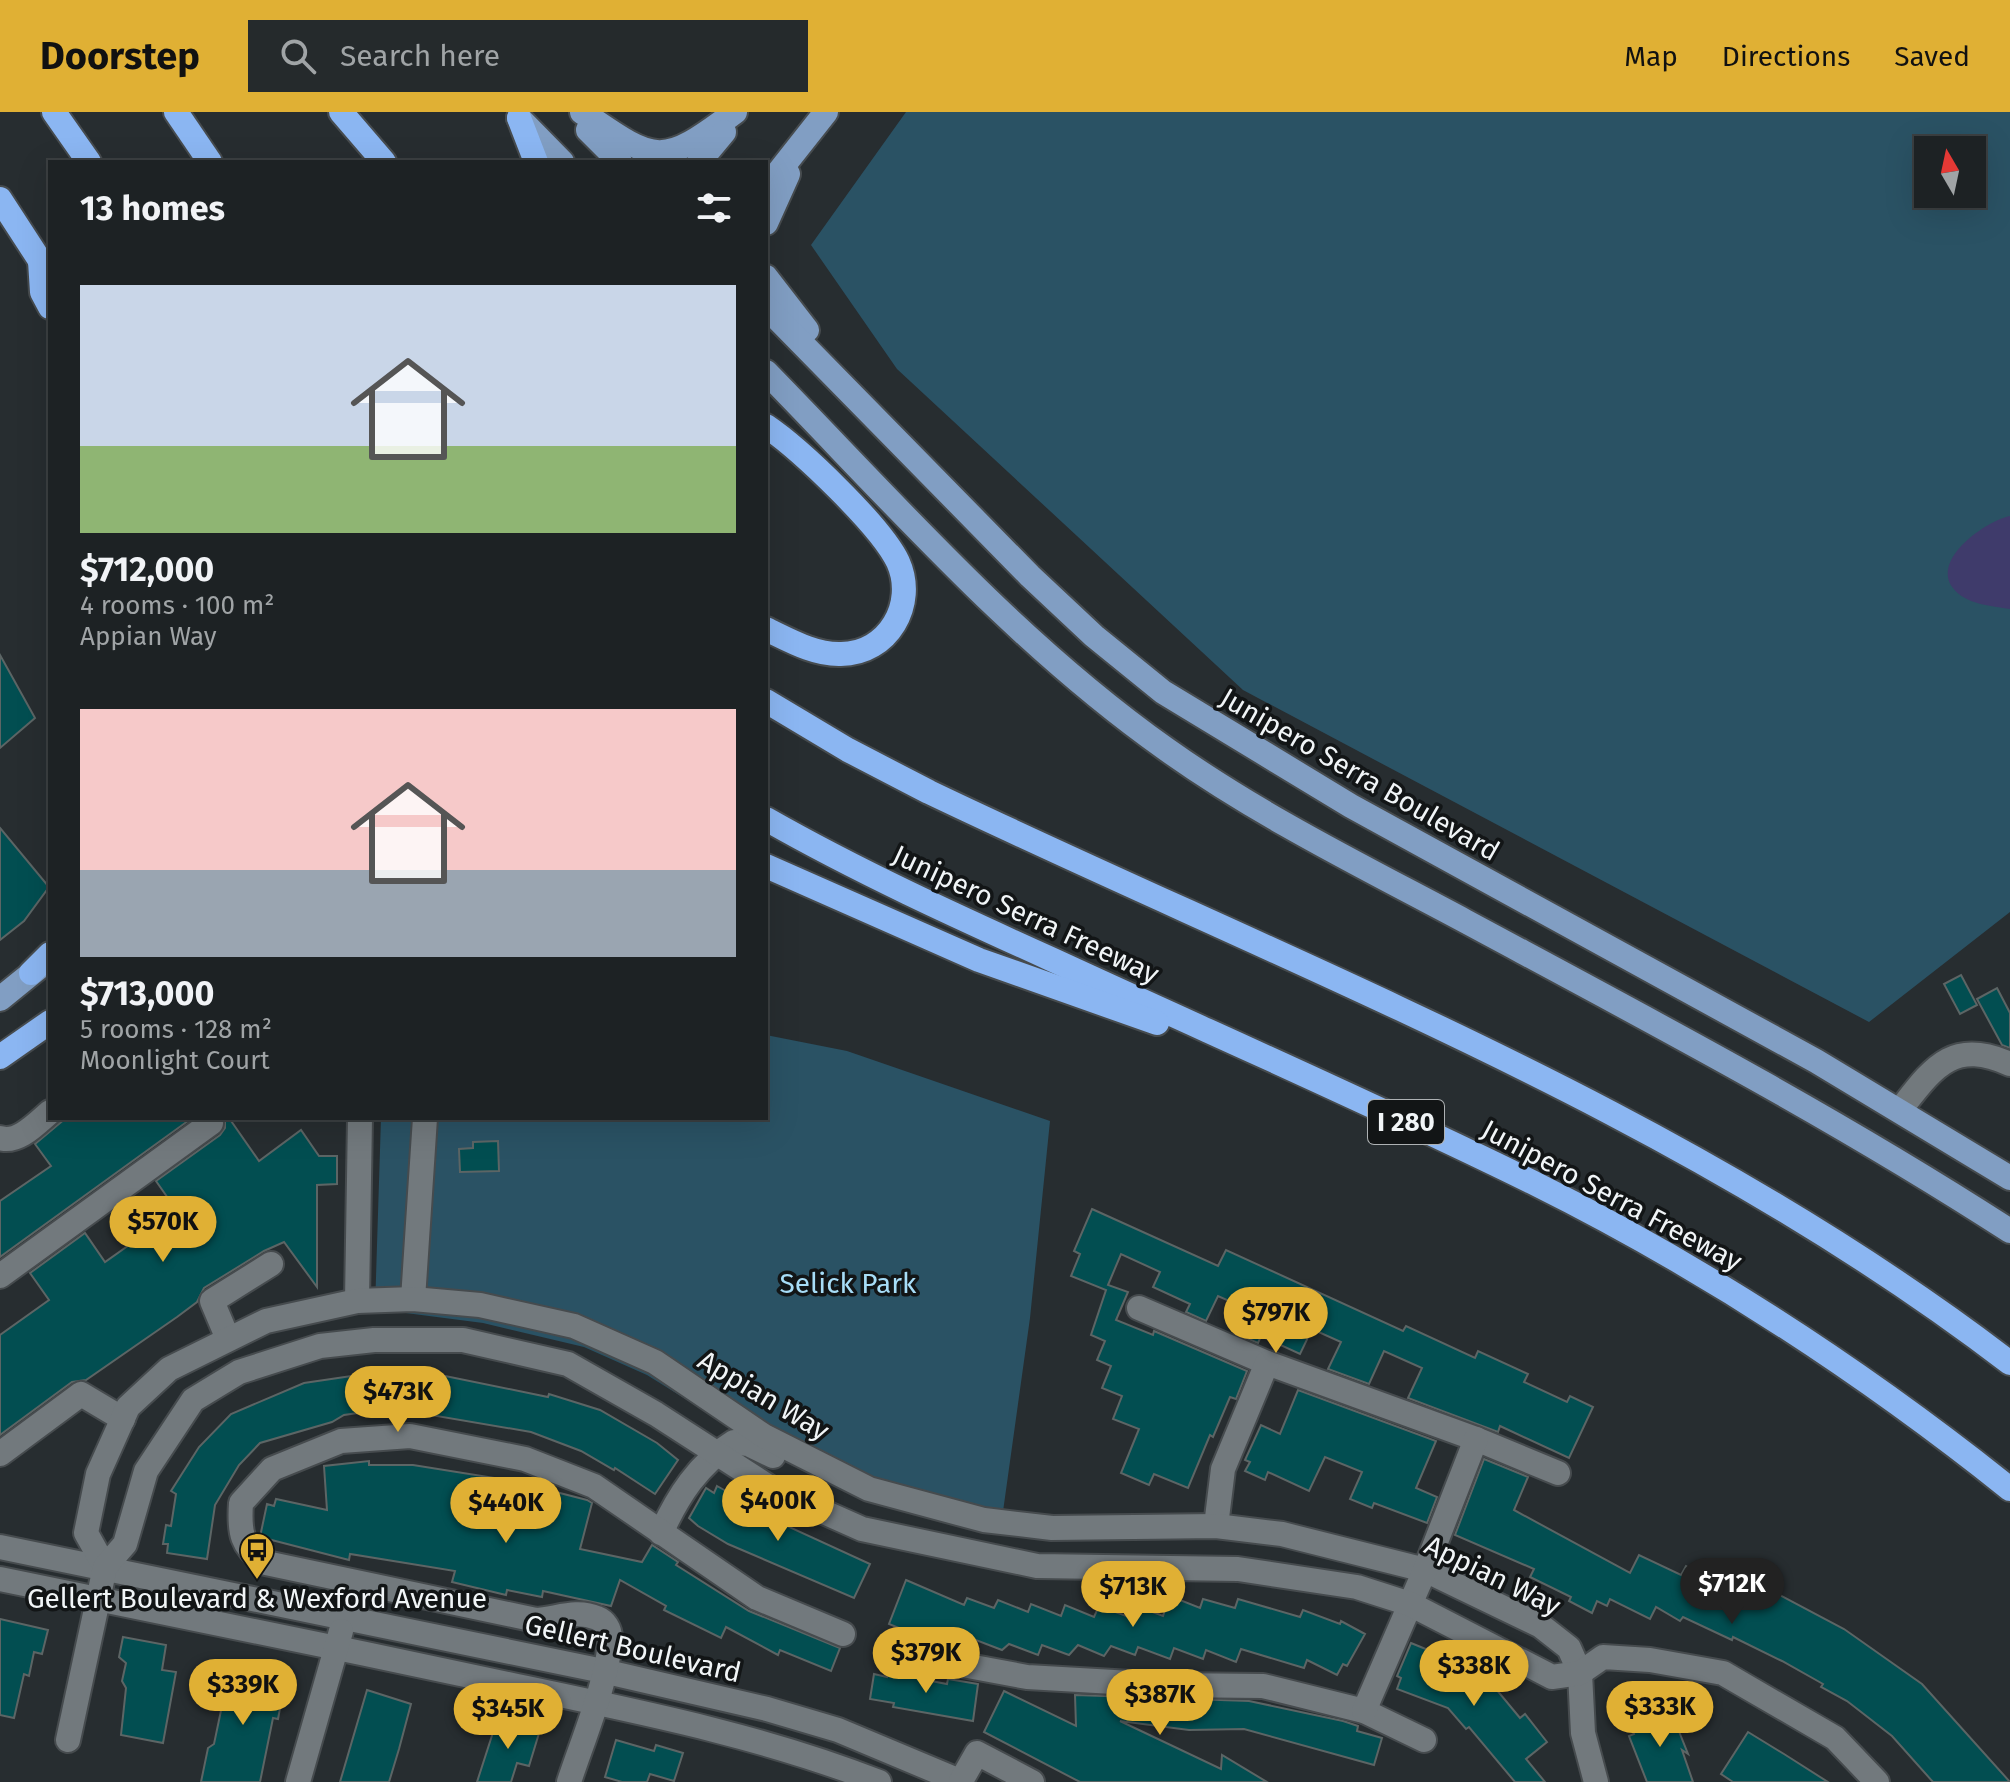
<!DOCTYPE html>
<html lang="en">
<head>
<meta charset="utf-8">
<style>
  :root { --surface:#1d2224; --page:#252a2c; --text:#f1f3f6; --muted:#a0a4a6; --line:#3b3f41; --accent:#e0b034 }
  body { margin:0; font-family:"Fira Sans",sans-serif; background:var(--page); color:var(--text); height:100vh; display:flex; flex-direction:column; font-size:30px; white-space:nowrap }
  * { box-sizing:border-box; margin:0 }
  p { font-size:26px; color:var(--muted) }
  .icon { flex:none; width:44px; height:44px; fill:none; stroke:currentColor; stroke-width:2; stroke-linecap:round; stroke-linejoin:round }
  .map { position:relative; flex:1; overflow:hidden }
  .drawer { position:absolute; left:48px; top:48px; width:720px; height:960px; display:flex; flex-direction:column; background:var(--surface); border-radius:0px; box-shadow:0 8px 32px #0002,0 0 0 2px var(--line) }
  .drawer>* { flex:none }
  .needle { width:52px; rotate:351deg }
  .buttons { position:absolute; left:1914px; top:24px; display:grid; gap:16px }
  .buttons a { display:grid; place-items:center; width:72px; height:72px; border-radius:0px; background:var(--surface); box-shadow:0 8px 32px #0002,0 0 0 2px var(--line); font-size:40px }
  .price { position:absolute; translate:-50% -68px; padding:0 18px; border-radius:28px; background:var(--accent); color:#111; font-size:26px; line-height:52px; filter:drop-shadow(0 2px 4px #0008) }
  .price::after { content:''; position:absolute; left:50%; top:48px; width:24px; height:18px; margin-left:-12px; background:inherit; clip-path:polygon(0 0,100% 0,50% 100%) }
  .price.current { background:#222; color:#fff }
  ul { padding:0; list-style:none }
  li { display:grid; align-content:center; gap:16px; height:424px; padding:0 32px }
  li span { display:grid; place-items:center; height:248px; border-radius:0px; color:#555 }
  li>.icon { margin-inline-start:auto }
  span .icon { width:144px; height:144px; fill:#fffc; stroke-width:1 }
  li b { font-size:34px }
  h2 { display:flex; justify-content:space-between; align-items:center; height:96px; padding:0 32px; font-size:34px }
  header { display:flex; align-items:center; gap:48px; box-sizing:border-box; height:112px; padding:0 40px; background:var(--accent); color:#111 }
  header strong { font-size:38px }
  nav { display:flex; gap:44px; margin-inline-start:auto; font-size:28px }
  .search { width:560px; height:72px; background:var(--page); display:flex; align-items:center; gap:20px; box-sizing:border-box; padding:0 28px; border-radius:0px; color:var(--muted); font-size:30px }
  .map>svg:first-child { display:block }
  .green { fill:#2a5264; fill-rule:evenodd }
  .water { fill:#3f3b6b }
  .building { fill:#024e51; stroke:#5c6565; stroke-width:2 }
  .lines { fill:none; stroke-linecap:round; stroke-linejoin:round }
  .minor-casing { stroke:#464b4e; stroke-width:28 }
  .major-casing { stroke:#464b4e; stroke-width:28 }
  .highway-casing { stroke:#464b4e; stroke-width:28 }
  .minor { stroke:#72797d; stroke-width:24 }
  .major { stroke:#819ec3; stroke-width:24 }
  .highway { stroke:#8bb6f2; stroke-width:24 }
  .labels { text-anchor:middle; stroke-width:7; stroke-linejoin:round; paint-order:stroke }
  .shield { fill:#121516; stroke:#aeb2b4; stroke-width:2 }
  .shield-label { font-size:26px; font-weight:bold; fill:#f1f5f7 }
  .street-label { font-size:28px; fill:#f1f5f7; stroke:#121516 }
  .park-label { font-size:28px; fill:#a7ddf7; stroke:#121516 }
  .poi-label { font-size:28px; fill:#f1f5f7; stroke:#121516 }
</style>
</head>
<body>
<header>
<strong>Doorstep</strong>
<div class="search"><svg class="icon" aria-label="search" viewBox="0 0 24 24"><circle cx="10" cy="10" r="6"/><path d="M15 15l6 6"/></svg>Search here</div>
<nav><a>Map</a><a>Directions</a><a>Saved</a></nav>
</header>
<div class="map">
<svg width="2010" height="1670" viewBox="0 0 2010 1670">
  <rect width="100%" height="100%" fill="#272d30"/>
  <g class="green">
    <path d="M906 0H2010V800L1869 910 1243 578 897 257 811 133ZM1928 38H1972V82H1928Z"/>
    <path d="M766 923 847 939 1050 1009 1030 1206 1000 1421 769 1339 647 1263 584 1235 483 1211 375 1197 381 1006H766Z"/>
  </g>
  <path class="water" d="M2010 404V497C1992 494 1964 492 1953 476 1931 447 1986 409 2010 404Z"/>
  <g class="building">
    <path d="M0 543 35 606 0 636Z"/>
    <path d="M0 716 49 775 24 809 0 828Z"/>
    <path d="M1961 863 1977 893 1960 902 1944 872Z"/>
    <path d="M1997 876 2010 901V936L2002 933 1977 887Z"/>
    <path d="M66 1006H192L0 1145V1089L51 1054 35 1032Z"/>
    <path d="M225 1006H229L259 1049 301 1018 319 1044H337V1072L317 1073V1175L284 1130 264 1139 204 1176 197 1190 177 1205 86 1268 72 1270 0 1323V1223L49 1188 30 1161 85 1121 105 1150 177 1099 156 1069 220 1023 225 1016Z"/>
    <path d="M498 1029 499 1059 460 1060 459 1037 473 1036V1030Z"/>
    <path d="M1092 1097 1218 1154 1226 1138 1403 1219 1406 1214 1475 1246 1478 1239 1528 1262 1524 1270 1567 1290 1570 1284 1593 1295 1569 1346 1500 1314 1498 1320 1408 1286 1422 1256 1384 1239 1369 1272 1328 1257 1341 1230 1312 1217 1300 1242 1261 1224 1258 1231 1239 1223 1250 1198 1218 1184 1206 1209 1186 1200 1190 1192 1153 1175 1160 1160 1121 1142 1108 1173 1128 1180 1116 1208 1153 1223 1154 1219 1247 1259 1236 1287 1230 1285 1213 1325 1210 1323 1188 1376 1154 1362 1149 1373 1121 1361 1139 1317 1113 1307 1122 1284 1102 1276 1111 1254 1097 1248 1105 1229 1091 1223 1106 1178 1071 1164 1080 1142 1074 1139Z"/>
    <path d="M406 1256 548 1285 549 1282 600 1298 657 1331 678 1348 655 1382 615 1356 614 1358 581 1339 531 1320 419 1301 420 1292 344 1303 332 1310 260 1331 239 1353 215 1393 207 1447 167 1441 168 1432H163L166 1413 171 1414 176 1382 171 1379 199 1335 231 1302 304 1271Z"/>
    <path d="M1298 1278 1436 1329 1416 1376 1437 1385 1427 1411 1374 1391 1372 1396 1350 1387 1362 1360 1325 1345 1309 1379 1268 1360 1265 1368 1245 1359 1250 1350 1245 1348 1261 1313 1280 1322Z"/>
    <path d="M1484 1347 1528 1365 1514 1398 1630 1461 1639 1443 1681 1463 1686 1454 1721 1473 1724 1467 1771 1491 1776 1481 1844 1517 1922 1572 2010 1670H1933L1892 1624 1847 1589 1821 1575 1823 1572 1782 1549 1733 1525 1732 1528 1683 1505 1680 1509 1656 1495 1650 1507 1610 1487 1607 1494 1597 1489 1592 1501 1569 1489 1571 1485 1530 1465 1534 1457 1455 1423Z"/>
    <path d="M369 1349V1353H413L513 1369 587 1388 592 1391 580 1437 642 1450 652 1433 678 1450 676 1453 749 1499 840 1536 831 1559 780 1538 778 1543 726 1515 721 1526 664 1498 666 1494 620 1468 611 1494 543 1479 542 1485 507 1478 506 1483 452 1470 455 1459 350 1442 349 1448 260 1425 267 1392 274 1394 276 1387 327 1398 324 1354Z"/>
    <path d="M717 1374 735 1384 733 1387 774 1408 870 1452 854 1486 728 1432 698 1414 689 1406 706 1376 714 1381Z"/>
    <path d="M906 1468 964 1493 967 1486 994 1496 998 1488 1028 1500 1031 1492 1061 1504 1065 1493 1094 1505 1099 1494 1129 1505 1134 1493 1163 1504 1170 1484 1200 1496 1203 1487 1235 1496 1238 1487 1300 1505 1303 1498 1340 1512 1341 1509 1365 1522 1347 1554 1343 1552 1337 1563 1307 1548 1304 1556 1241 1537 1236 1550 1206 1538 1203 1547 1174 1536 1170 1547 1138 1535 1135 1543 1111 1534 1104 1544 1078 1533 1069 1543 1042 1533 1038 1543 1009 1532 1002 1538 976 1528 973 1537 943 1525 940 1533 889 1512Z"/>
    <path d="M0 1507 48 1518 42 1542 34 1540 29 1564 24 1562 14 1606 0 1603Z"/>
    <path d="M123 1525 166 1533 162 1558 176 1560 163 1631 121 1623 126 1576 122 1569 126 1551 119 1545Z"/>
    <path d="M1411 1531 1482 1560 1520 1606 1525 1602 1547 1630 1526 1647 1545 1670H1515L1469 1615 1466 1617 1448 1596 1397 1577 1401 1566 1397 1564Z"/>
    <path d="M231 1551 253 1555 252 1563 285 1570 278 1607 273 1606 260 1670H201L208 1636 214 1632Z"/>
    <path d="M889 1555 907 1558 905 1564 947 1572 948 1567 978 1572 973 1609 893 1595 894 1591 870 1587 874 1562 887 1565Z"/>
    <path d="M367 1578 411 1592 399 1637 389 1670H340Z"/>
    <path d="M1004 1579 1076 1614 1075 1583 1249 1589 1343 1609 1358 1614 1357 1619 1382 1626 1374 1653 1244 1617 1189 1618 1120 1609 1221 1657 1222 1643 1267 1670H1080L984 1620Z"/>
    <path d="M1670 1597 1688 1642 1682 1638 1693 1670H1647L1629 1624 1634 1622 1630 1612Z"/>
    <path d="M498 1605 540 1618 529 1654 517 1651 511 1670H477Z"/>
    <path d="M1748 1620 1784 1642 1828 1670H1733L1721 1662Z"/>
    <path d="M616 1628 654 1639 656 1633 683 1641 674 1669 650 1662 647 1670H622L605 1665Z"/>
  </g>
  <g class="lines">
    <g class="minor-casing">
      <g id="minor">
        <path d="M1900 998C1933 956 1952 926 2010 952"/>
        <path d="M0 1026C18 1032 37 1011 50 1000"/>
        <path d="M0 1164 211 1011"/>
        <path d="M413 1187 425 1006"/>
        <path d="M357 1189 360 1006"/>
        <path d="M1139 1196 1267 1251 1476 1327 1558 1361"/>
        <path d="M228 1227 212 1189 271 1152"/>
        <path d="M0 1342 81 1282 123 1307"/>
        <path d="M1216 1414 1223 1357 1267 1251"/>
        <path d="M661 1421C678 1384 698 1352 734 1330L748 1332 773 1344"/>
        <path d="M0 1435 603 1559 767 1597 838 1618 962 1670"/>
        <path d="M105 1455 86 1421 98 1362 128 1295 169 1257 266 1209 357 1189 413 1187 480 1193 574 1214 655 1250 764 1324 869 1377 984 1408 1052 1416 1216 1414 1282 1422 1425 1458 1541 1514 1569 1536 1580 1561 1583 1621 1596 1670"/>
        <path d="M0 1467C173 1502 345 1537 517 1574 640 1600 762 1624 879 1670"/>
        <path d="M909 1543 1027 1565 1166 1573 1263 1574 1364 1599 1424 1628"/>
        <path d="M1364 1599 1425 1458 1476 1327"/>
        <path d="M68 1628 105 1455 125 1432 146 1359 193 1288 239 1260 320 1234 374 1228H463L568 1252 656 1302 772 1377 862 1417 1037 1454 1238 1457 1357 1475 1410 1492 1552 1565 1580 1561 1603 1545 1650 1548 1723 1561 1835 1626 1877 1670"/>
        <path d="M961 1669 977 1641 1032 1670"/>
        <path d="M298 1670 341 1519"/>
        <path d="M569 1670C582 1630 609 1566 610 1526 610 1517 605 1509 597 1506 576 1497 556 1507 536 1508L266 1451C241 1435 239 1420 241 1391L272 1357 341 1329 410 1324 525 1347 594 1374 757 1486 843 1522"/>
      </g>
    </g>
    <g class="major-casing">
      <g id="major">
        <path d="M582 0C656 51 661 56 735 0"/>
        <path d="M519 6 562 50"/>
        <path d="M588 18 620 50"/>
        <path d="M699 50 724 20"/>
        <path d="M766 76 826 0"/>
        <path d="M766 111 788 62"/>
        <path d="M766 165 807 218"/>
        <path d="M766 195 1030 464 1094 524 1163 580 1351 694 1816 949 2010 1066"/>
        <path d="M766 260C894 391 1016 531 1166 637 1260 704 1364 755 1465 809 1649 908 1834 1005 2010 1119"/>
        <path d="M0 887 48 848"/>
      </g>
    </g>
    <g class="highway-casing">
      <g id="highway">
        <path d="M54 0 89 50"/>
        <path d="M176 0 210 50"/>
        <path d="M341 0 384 50"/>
        <path d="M519 6 536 50"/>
        <path d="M0 87 50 164"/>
        <path d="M40 149 42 180 50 195"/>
        <path d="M766 314C800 337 881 414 898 450 917 492 888 542 841 542 815 543 789 528 766 517"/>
        <path d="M766 589 848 638 929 680C1299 857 1681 999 2010 1251"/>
        <path d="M766 707C859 760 956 804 1053 848 1213 922 1374 992 1532 1070 1701 1154 1862 1259 2010 1377"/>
        <path d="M766 754 979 848 1157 911"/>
        <path d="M31 861 50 842"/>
        <path d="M0 945 50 910"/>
      </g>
    </g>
    <use href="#minor" class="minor"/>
    <use href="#major" class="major"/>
    <use href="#highway" class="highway"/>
  </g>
  <defs>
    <g id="bus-pin" transform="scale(1.8)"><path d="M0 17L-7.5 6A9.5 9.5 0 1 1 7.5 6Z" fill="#e0b034" stroke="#121516"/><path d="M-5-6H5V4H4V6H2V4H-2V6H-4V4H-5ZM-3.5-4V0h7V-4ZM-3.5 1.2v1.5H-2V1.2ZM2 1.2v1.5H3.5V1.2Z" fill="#111"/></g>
  </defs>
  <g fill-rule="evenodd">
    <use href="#bus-pin" x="257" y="1438"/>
  </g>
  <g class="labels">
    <rect class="shield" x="1368" y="988" width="76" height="44" rx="6"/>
    <g class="shield-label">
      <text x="1406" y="1019">I 280</text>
    </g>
    <g class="street-label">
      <text transform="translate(1360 662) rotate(30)" y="10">Junipero Serra Boulevard</text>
      <text transform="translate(1026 802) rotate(25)" y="10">Junipero Serra Freeway</text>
      <text transform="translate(1612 1083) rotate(28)" y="10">Junipero Serra Freeway</text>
      <text transform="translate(764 1283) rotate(31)" y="10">Appian Way</text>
      <text transform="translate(1493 1463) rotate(26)" y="10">Appian Way</text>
      <text transform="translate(633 1536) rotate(13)" y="10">Gellert Boulevard</text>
    </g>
    <g class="park-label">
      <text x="848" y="1181">Selick Park</text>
    </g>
    <g class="poi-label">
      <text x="257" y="1496">Gellert Boulevard &amp; Wexford Avenue</text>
    </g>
  </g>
</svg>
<div class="buttons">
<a><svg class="needle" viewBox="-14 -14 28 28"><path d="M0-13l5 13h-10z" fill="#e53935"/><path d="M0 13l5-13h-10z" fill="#a0a4a6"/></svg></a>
</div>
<b class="price" style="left:163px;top:1152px">$570K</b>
<b class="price" style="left:1276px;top:1243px">$797K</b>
<b class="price" style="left:398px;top:1322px">$473K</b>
<b class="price" style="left:778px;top:1431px">$400K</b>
<b class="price" style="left:506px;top:1433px">$440K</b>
<b class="price current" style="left:1732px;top:1514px">$712K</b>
<b class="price" style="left:1133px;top:1517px">$713K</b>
<b class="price" style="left:926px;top:1583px">$379K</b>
<b class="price" style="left:1474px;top:1596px">$338K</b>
<b class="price" style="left:243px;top:1615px">$339K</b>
<b class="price" style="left:1160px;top:1625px">$387K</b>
<b class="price" style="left:1660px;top:1637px">$333K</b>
<b class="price" style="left:508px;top:1639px">$345K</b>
<section class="drawer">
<h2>13 homes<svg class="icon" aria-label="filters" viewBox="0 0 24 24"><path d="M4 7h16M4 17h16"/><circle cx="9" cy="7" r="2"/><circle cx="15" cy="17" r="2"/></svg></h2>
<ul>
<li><span style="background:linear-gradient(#c9d6e8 65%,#8fb573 0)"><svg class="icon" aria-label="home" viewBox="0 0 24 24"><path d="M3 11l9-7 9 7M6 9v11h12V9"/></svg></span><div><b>$712,000</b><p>4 rooms · 100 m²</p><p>Appian Way</p></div></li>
<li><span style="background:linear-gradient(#f6c9c9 65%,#9aa5b1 0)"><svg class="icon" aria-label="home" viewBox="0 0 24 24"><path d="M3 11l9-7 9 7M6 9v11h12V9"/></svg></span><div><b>$713,000</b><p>5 rooms · 128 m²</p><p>Moonlight Court</p></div></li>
</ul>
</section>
</div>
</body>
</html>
